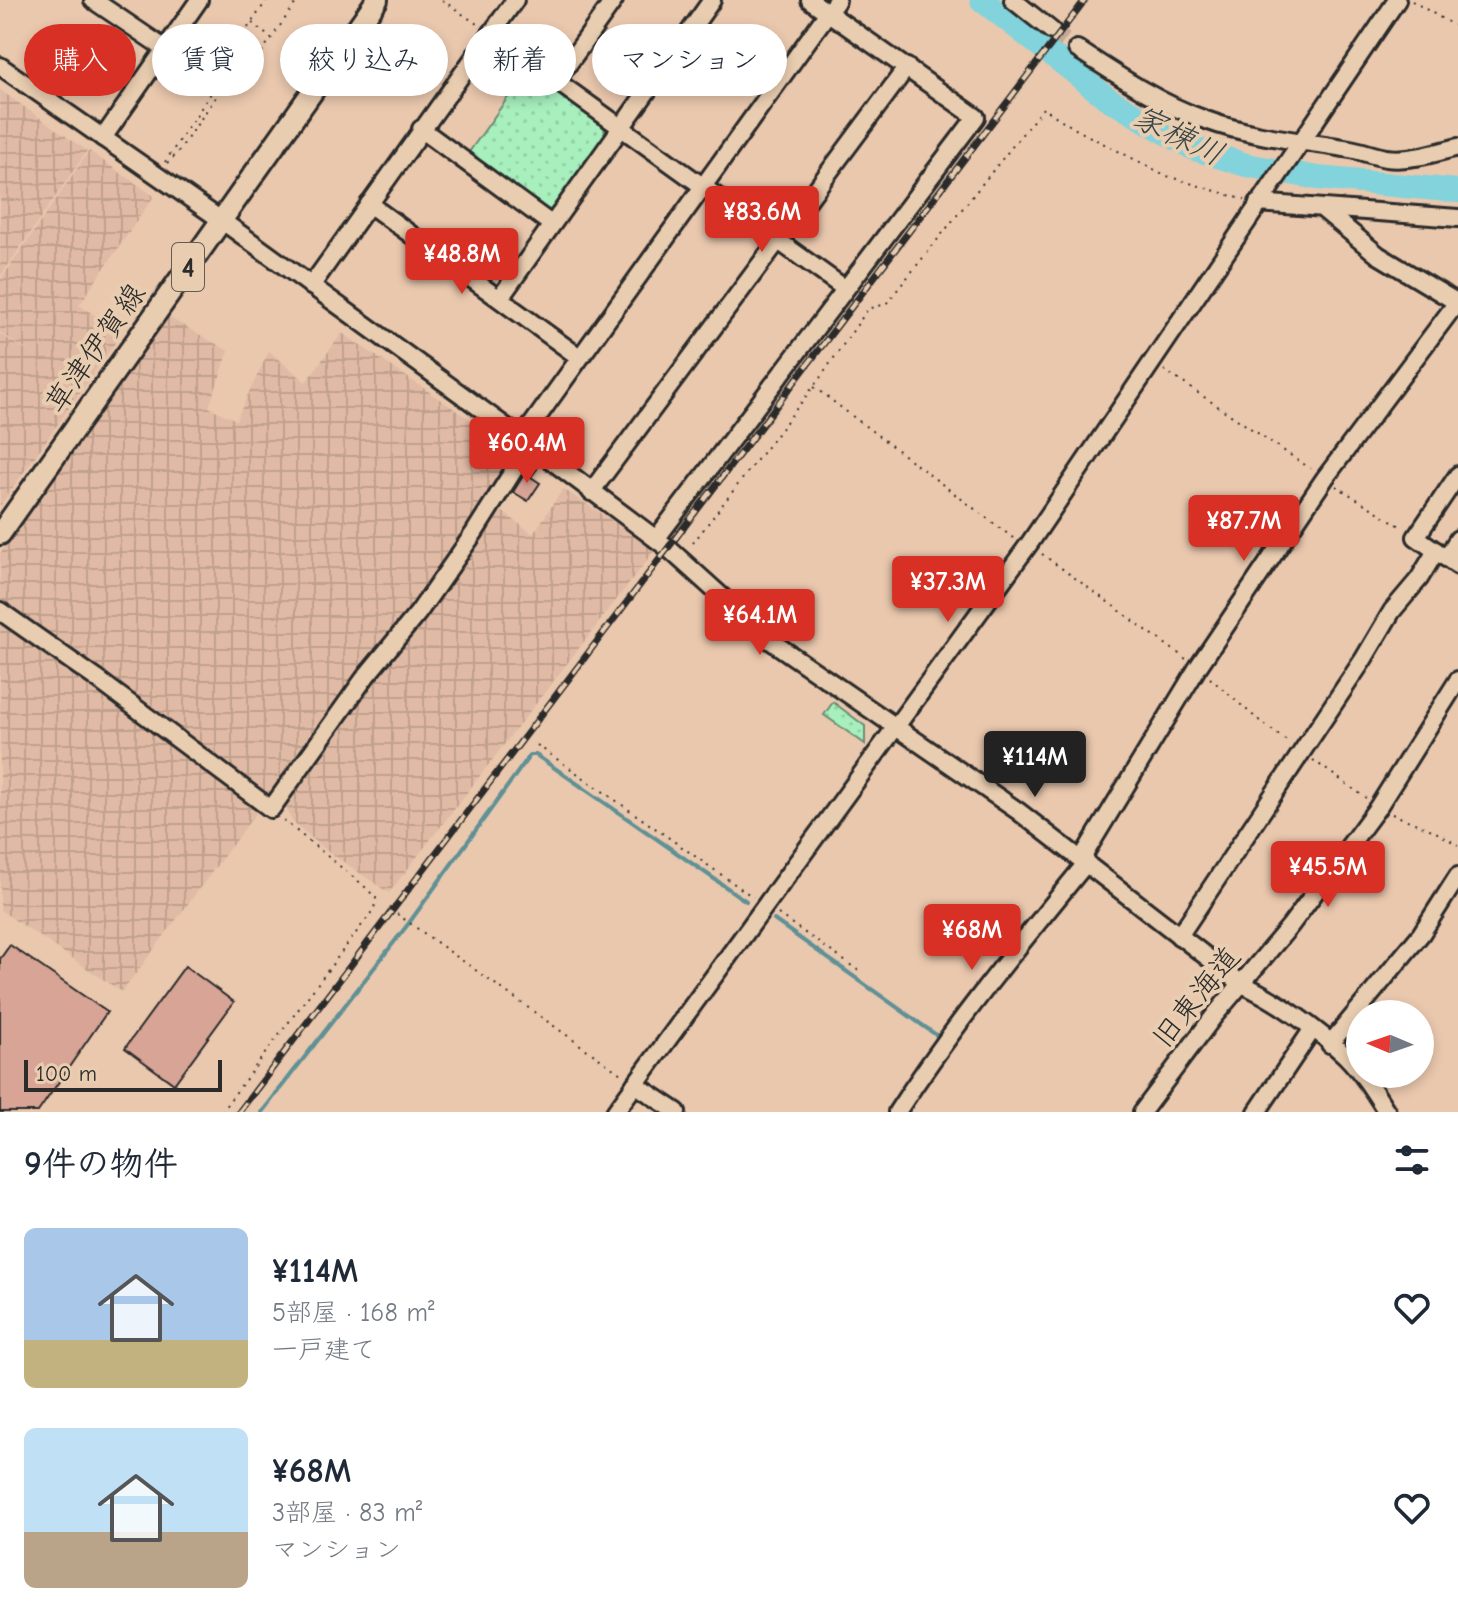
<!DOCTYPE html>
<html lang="ja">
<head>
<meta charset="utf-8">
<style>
  :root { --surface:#fff; --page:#f6f6f7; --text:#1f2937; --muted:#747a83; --accent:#d93025 }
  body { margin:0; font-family:"Comic Neue","Klee One",sans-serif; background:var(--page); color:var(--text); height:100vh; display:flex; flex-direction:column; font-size:30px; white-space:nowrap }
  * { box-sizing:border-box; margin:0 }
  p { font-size:26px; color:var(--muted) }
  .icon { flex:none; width:44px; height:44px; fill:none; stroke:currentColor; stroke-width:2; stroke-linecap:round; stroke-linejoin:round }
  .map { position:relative; height:1112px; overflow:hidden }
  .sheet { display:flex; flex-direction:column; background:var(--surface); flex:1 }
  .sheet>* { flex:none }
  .guide { position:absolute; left:24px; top:24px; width:800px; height:72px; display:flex; gap:16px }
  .needle { width:52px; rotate:272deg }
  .buttons { position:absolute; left:1346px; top:1000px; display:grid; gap:16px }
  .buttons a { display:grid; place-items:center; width:88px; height:88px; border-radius:50%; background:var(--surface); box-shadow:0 4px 12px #0003; font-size:40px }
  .scale { position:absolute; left:24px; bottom:20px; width:198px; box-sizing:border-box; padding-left:8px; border:4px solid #2b2b2b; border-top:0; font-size:22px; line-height:28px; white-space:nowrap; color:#2b2b2b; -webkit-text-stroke:6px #e9cdb0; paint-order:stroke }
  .price { position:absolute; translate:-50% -68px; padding:0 18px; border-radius:8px; background:var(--accent); color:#fff; font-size:26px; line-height:52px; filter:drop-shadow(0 2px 4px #0008) }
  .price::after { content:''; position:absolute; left:50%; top:48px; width:24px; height:18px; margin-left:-12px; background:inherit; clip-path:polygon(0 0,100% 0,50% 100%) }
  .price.active { background:#222; color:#fff }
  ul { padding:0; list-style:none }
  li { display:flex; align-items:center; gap:24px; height:200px; padding:0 24px }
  li span { display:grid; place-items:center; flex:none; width:224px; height:160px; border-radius:12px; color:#555 }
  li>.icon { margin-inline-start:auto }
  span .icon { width:96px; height:96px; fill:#fffc; stroke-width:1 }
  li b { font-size:34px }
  h2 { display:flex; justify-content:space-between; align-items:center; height:96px; padding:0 24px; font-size:34px }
  .pill { padding:0 28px; border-radius:36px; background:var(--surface); box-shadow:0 4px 12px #0003; font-size:28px; line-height:72px }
  .pill.active { background:var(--accent); color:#fff }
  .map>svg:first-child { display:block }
  .industrial { fill:url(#industrial-grid) }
  .park { fill:url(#park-dots); stroke:#698d74; stroke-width:2 }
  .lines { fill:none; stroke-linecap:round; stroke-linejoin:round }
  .stream { stroke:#5f9095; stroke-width:4 }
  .river { stroke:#82d3db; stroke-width:24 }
  .building { fill:#d7a496; stroke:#2b2b2b; stroke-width:2 }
  .minor-tunnel { stroke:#c4a994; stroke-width:16; stroke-dasharray:16 8; stroke-linecap:butt }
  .minor-casing { stroke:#2b2b2b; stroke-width:22 }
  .major-casing { stroke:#2b2b2b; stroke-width:26 }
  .path { stroke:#2b2b2b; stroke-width:2; stroke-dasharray:2 6; stroke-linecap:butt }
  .minor { stroke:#e9cdb0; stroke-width:16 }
  .major { stroke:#e9cdb0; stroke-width:20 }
  .rail-casing { stroke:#2b2b2b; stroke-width:7 }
  .rail { stroke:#e9cdb0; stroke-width:4; stroke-dasharray:12; stroke-linecap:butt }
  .labels { text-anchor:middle; stroke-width:8; stroke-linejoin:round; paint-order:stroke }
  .shield { fill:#e9cdb0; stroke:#645c53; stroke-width:2 }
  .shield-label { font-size:28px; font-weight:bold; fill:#2b2b2b }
  .street-label { font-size:30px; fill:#2b2b2b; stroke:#e9cdb0 }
  .water-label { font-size:32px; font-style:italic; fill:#384445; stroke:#e9cdb0 }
</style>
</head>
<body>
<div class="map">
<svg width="1458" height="1112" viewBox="0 0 1458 1112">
  <defs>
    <pattern id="industrial-grid" width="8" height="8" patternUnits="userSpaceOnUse" patternTransform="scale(2)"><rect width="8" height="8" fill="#e0baa5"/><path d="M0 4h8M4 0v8" fill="none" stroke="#c0a08e"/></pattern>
    <pattern id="park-dots" width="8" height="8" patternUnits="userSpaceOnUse" patternTransform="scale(2)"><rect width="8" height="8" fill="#a7efbd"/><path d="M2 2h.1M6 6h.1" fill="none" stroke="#90cda3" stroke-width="1.8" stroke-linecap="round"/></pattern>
  </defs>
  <rect width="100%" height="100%" fill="#eac8ae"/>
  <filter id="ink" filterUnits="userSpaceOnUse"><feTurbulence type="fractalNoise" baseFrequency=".0125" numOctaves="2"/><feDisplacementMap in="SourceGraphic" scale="16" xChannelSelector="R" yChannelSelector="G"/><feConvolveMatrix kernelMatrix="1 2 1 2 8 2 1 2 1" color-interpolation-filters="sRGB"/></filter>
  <g filter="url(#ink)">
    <g class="industrial">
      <path d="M0 90 87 151 0 277Z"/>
      <path d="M89 151 154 196 79 305 122 333 0 506V334L37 357 0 332V281Z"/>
      <path d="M168 317 229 351 209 407 236 420 269 351 306 382 342 333 515 450 473 530 415 611 259 809 122 992 0 910V554Z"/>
      <path d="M563 489 656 549 389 893 326 850 292 821 284 804 495 506 533 534Z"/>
    </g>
    <g class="park">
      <path d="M528 69 604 125 605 137 554 210 541 209 467 155Z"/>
      <path d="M833 702 865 726V744L824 715Z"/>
    </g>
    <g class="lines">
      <g class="stream">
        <path d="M774 920 939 1037"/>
        <path d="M262 1112 409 923 530 755H536L746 901"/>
      </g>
      <path class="river" d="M982 0 1107 98 1192 148 1246 165 1318 178 1458 191"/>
    </g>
    <g class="building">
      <path d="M530 465 537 469 531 477 540 483 528 501 513 492Z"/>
      <path d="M10 945 107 1012 38 1112H0V959Z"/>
      <path d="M185 966 234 1002 174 1084 125 1048Z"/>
    </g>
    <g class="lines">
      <path class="minor-tunnel" d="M1052 31 1077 49"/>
      <g class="minor-casing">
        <g id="minor">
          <path d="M93 0 164 48"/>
          <path d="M1013 0 1052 31"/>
          <path d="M491 34 844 288"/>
          <path d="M1077 49C1117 75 1160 104 1206 120 1252 137 1302 141 1350 149 1362 151 1374 156 1386 158 1410 161 1435 153 1458 147"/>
          <path d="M0 66 221 220 524 440 668 548 771 641 1018 811 1242 984C1277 1000 1318 1030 1346 1056 1362 1072 1375 1093 1387 1112"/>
          <path d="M556 81 614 0"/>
          <path d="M421 129 551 224"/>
          <path d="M103 138 199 0"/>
          <path d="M1258 203 1458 218"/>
          <path d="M369 204 579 357"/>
          <path d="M1324 210 1378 255 1458 303"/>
          <path d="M311 286 515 0"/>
          <path d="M500 298 712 0"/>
          <path d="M1458 475 1416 537 1458 566"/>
          <path d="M591 492 907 67"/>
          <path d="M656 539 976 117 810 0"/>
          <path d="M1446 558 1458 539"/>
          <path d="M0 611 97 679 271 809 366 676 418 613 474 533 524 454V440L531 426 837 0"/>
          <path d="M1082 858 1198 667 1325 478 1458 301"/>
          <path d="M1179 936 1363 660 1392 611 1419 579 1436 551"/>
          <path d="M1330 1044 1421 934 1458 876"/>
          <path d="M635 1084 677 1112"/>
          <path d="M615 1112 1029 544 1397 0"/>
          <path d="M897 1112C954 1024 1021 943 1087 862"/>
          <path d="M1142 1112 1214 1016 1290 926 1378 807 1458 680"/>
          <path d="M1257 1112 1312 1030"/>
        </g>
      </g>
      <g class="major-casing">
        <path id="major" d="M0 534 377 0"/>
      </g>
      <g class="path">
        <path d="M442 0 477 24"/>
        <path d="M1412 1 1458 28"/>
        <path d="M252 23 272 39"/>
        <path d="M165 162 215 87 220 83 221 67 267 0"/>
        <path d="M167 163 176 155 220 91V83L247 73 298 0"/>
        <path d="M1164 370 1311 469"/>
        <path d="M814 387 1013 538"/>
        <path d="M1336 486 1402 527"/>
        <path d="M693 543 820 378 868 309 886 304 1043 108 1077 130 1167 176 1245 200"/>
        <path d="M1042 554 1186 659"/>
        <path d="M1210 678 1256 718 1288 742"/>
        <path d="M537 745 753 897"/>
        <path d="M1313 760 1366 798"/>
        <path d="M1392 814 1432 830 1458 845"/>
        <path d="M397 914 621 1074"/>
        <path d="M778 914 859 971"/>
        <path d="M221 1112 374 909 376 898 363 885 283 820"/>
      </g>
      <use href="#minor" class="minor"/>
      <use href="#major" class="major"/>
      <g class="rail-casing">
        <path id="rail" d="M239 1112 1085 0"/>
      </g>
      <use href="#rail" class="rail"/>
    </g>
  </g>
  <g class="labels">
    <rect class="shield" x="172" y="243" width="32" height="48" rx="6"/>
    <g class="shield-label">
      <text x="188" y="277">4</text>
    </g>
    <g class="street-label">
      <text transform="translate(95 348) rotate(-55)" y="10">草津伊賀線</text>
      <text transform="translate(1196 997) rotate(-51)" y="10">旧東海道</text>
    </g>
    <g class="water-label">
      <text transform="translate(1179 135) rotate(26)" y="11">家棟川</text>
    </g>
  </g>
</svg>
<div class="buttons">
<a><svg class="needle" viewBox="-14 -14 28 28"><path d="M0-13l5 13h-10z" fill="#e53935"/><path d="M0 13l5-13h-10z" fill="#747a83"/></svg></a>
</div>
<div class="scale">100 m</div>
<b class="price" style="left:762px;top:254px">¥83.6M</b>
<b class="price" style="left:462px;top:296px">¥48.8M</b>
<b class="price" style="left:527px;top:485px">¥60.4M</b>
<b class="price" style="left:1244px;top:563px">¥87.7M</b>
<b class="price" style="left:948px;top:624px">¥37.3M</b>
<b class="price" style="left:760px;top:657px">¥64.1M</b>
<b class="price active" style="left:1035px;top:799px">¥114M</b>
<b class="price" style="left:1328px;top:909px">¥45.5M</b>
<b class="price" style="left:972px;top:972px">¥68M</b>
<div class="guide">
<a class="pill active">購入</a>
<a class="pill">賃貸</a>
<a class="pill">絞り込み</a>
<a class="pill">新着</a>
<a class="pill">マンション</a>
</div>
</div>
<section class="sheet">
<h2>9件の物件<svg class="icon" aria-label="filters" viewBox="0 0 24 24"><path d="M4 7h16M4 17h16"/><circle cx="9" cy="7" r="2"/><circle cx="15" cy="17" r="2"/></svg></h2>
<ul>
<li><span style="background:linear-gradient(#a9c7e8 70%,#c2b280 0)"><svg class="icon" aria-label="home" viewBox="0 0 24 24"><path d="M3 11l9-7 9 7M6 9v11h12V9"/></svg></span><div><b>¥114M</b><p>5部屋 · 168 m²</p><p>一戸建て</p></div><svg class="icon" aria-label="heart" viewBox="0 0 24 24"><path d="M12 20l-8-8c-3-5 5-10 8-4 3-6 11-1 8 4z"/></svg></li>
<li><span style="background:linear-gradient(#bfe0f5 65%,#b9a48a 0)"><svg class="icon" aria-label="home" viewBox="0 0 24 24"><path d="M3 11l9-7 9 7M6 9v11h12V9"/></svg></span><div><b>¥68M</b><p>3部屋 · 83 m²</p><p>マンション</p></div><svg class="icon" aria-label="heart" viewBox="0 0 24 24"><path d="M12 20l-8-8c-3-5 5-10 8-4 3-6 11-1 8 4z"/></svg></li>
</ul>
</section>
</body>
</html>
